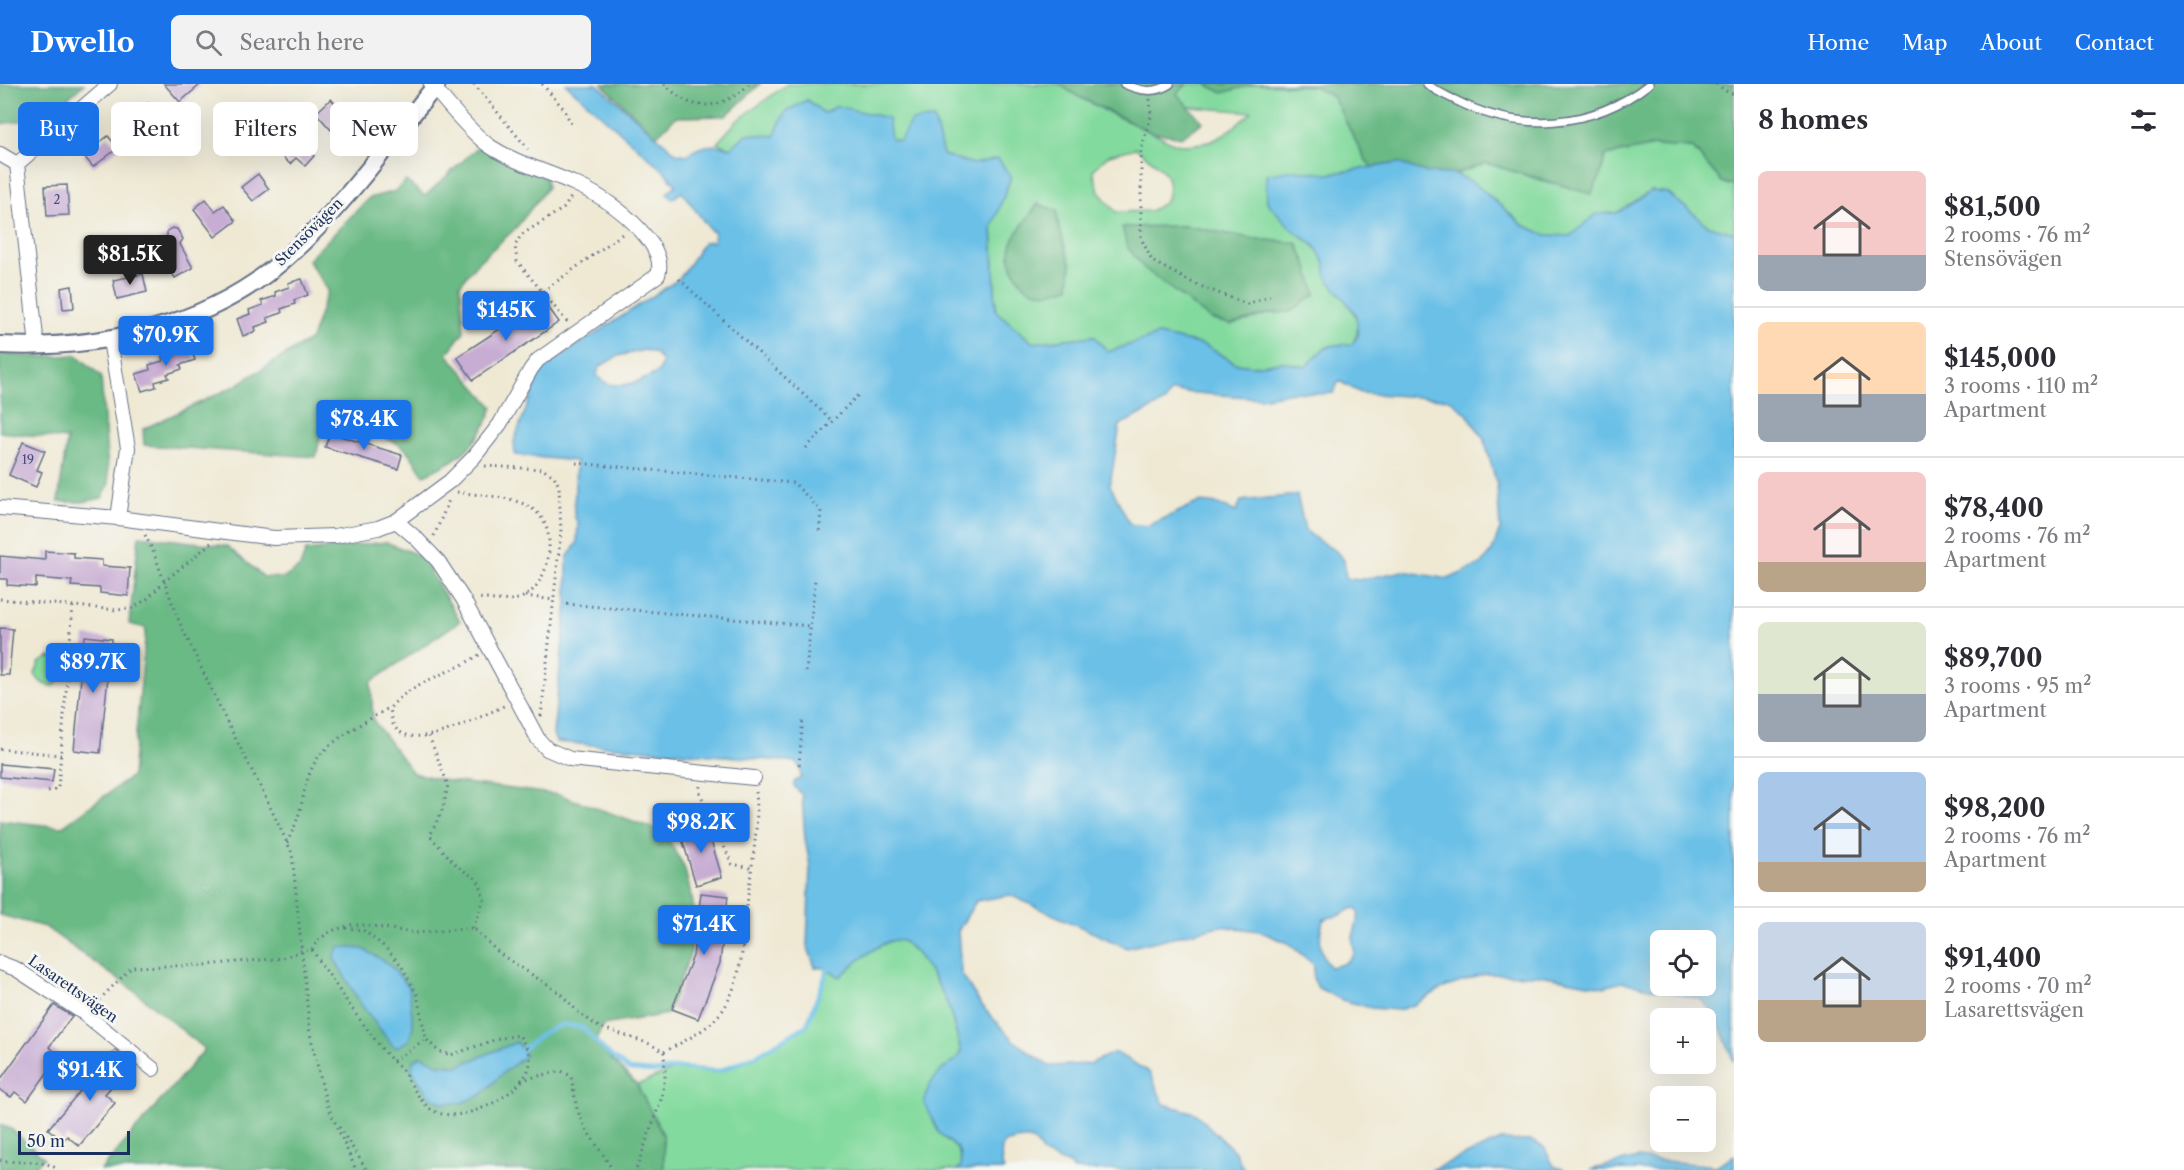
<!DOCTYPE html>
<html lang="en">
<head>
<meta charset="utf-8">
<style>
  :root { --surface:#fff; --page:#f2f2f3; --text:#2b2b33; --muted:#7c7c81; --line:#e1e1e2; --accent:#1a73e8 }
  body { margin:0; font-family:"Libre Caslon Text",serif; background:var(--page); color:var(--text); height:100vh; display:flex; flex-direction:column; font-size:22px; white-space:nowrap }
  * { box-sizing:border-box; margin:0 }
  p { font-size:20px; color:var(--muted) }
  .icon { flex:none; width:33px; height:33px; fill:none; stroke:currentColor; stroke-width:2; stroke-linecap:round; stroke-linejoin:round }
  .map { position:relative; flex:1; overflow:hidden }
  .panel { display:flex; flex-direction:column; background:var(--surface); width:450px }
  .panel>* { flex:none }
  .guide { position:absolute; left:18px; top:18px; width:570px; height:54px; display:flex; gap:12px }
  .tools { position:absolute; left:1650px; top:846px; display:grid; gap:12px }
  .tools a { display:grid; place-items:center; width:66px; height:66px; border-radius:9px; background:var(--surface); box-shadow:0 6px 24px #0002; font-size:30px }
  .scale { position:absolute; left:18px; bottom:15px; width:112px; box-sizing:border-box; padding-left:6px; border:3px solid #1b2f5e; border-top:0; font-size:16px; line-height:21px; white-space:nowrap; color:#1b2f5e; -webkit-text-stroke:4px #f6f6f2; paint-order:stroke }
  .price { position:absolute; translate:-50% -51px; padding:0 14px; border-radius:6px; background:var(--accent); color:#fff; font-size:20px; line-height:39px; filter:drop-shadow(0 2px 3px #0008) }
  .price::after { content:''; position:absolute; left:50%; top:36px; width:18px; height:14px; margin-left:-9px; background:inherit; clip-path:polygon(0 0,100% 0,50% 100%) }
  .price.selected { background:#222; color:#fff }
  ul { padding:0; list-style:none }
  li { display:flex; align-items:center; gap:18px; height:150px; padding:0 24px }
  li+li { border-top:2px solid var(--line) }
  li span { display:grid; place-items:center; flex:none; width:168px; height:120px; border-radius:9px; color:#555 }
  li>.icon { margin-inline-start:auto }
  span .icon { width:72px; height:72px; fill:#fffc; stroke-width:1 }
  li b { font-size:26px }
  h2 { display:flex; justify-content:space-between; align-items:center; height:72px; padding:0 24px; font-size:26px }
  .pill { padding:0 21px; border-radius:9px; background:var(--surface); box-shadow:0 6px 24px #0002; font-size:21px; line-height:54px }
  .pill.selected { background:var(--accent); color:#fff }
  header { display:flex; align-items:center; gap:36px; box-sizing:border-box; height:84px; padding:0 30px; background:var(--accent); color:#fff }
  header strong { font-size:28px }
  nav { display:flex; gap:33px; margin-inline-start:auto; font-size:21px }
  .search { width:420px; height:54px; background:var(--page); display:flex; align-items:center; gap:15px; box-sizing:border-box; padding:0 21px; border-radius:9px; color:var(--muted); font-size:22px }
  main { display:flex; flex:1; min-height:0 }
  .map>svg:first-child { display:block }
  .green { fill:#83da9e; stroke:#4f847e; stroke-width:1.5; fill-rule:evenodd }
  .forest { fill:#6aba85; stroke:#427472; stroke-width:1.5; fill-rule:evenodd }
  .water { fill:#6ac0e7; stroke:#4278a2; stroke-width:1.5; fill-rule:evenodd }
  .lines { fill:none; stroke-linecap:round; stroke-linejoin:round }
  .stream { stroke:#6ac0e7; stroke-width:4.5 }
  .building { fill:#c7acd3 }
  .service-casing { stroke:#657087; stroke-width:10 }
  .minor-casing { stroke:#657087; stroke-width:16 }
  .tertiary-casing { stroke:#657087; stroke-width:20 }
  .path { stroke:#657087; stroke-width:3; stroke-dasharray:1.5 4.5; stroke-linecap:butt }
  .service { stroke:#fff; stroke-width:7 }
  .minor { stroke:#fff; stroke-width:14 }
  .tertiary { stroke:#fff; stroke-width:16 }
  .labels { text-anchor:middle; stroke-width:6; stroke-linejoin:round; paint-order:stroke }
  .number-label { font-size:12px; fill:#464e7b }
  .street-label { font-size:15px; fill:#1b2f5e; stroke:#f6f6f2 }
</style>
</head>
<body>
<header>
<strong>Dwello</strong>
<div class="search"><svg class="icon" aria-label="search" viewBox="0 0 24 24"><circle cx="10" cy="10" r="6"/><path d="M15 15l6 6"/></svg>Search here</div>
<nav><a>Home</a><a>Map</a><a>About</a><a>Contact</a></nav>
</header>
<main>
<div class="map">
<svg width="1734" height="1086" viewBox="0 0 1734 1086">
  <rect width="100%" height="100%" fill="#f6f6f2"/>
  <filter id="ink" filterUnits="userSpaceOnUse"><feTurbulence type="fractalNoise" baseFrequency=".0167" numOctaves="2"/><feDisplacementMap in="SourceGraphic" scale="12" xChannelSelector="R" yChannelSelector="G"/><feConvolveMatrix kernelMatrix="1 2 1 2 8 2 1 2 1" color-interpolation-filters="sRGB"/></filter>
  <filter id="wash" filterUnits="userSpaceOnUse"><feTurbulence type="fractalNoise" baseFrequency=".008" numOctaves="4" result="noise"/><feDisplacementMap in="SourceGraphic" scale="24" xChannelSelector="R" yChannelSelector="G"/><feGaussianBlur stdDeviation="1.35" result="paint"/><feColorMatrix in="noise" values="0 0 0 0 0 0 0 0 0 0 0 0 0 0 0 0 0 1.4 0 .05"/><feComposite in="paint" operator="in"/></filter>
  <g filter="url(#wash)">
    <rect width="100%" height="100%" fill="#efe9d4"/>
    <g class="green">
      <path d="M787 0H1059C1090 21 1124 36 1158 51 1165 55 1175 61 1183 61 1215 61 1230 47 1252 28L1167 21 1108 0H1665L1345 36 1365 75 1372 83 1328 90 1294 86 1292 145C1305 155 1318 162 1325 178 1327 184 1326 191 1329 196 1344 218 1370 234 1351 262 1326 258 1322 265 1307 283L1283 278 1252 282 1237 280 1204 261 1158 251 1108 268 1094 252 1033 259 996 227 992 143 1011 93 998 75 973 80 891 55 824 29 785 28 774 52 747 50 731 64 717 59 737 37ZM1136 64C1157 82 1176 87 1166 118L1150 127 1116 128 1099 108 1093 86 1109 71ZM1038 120 1057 127 1058 140 1071 182ZM1186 142 1255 155 1297 159 1308 184 1315 210 1290 228 1271 229 1247 237 1123 143Z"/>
      <path d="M1654 62 1693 64 1722 98 1734 102V149L1709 142 1667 109 1651 107 1617 129 1597 130 1570 152 1546 151 1523 141 1474 99 1455 90 1486 79 1550 99 1600 93 1605 72Z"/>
      <path d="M50 573 62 580 61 594 54 602C44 602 40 599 35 590L40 578Z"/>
      <path d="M898 855C917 862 941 902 948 921 953 936 957 952 961 967L956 976 943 985 946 1056C958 1064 960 1068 961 1082L957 1086H664L663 1051 637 1001 678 984 719 987 759 970 807 941 828 885 840 893C855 878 876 860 898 855Z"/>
    </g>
    <g class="forest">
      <path d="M0 0H84L45 34 0 40Z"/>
      <path d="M602 0H760L726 32 676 33 656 52Z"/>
      <path d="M1059 0H1187L1177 10 1203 38 1181 53 1151 48 1077 12Z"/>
      <path d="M1206 0H1734V102L1722 98 1693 64 1654 62 1605 72 1600 93 1591 110 1486 79 1455 90 1428 89 1398 79 1372 83 1365 75 1333 13 1314 2 1256 0 1222 9Z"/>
      <path d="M479 62C500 77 521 86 546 93L547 104 516 144 475 181 460 201 464 247 447 270 493 323C479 362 460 375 424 391 418 383 412 371 404 364 388 351 348 342 327 343L321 349 316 373 144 361 143 345 235 302 311 255 328 206 308 176 369 114 395 107 406 97 425 112Z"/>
      <path d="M1038 120 1057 127 1058 140 1071 182 1069 203C1042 213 1024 212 1012 182 1009 176 1009 166 1012 159 1017 145 1030 132 1038 120Z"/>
      <path d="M1186 142 1255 155 1297 159 1308 184 1316 210 1290 228 1271 229 1231 241 1210 235 1144 184 1127 163 1122 143Z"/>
      <path d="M0 270 41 273 77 271 101 292 109 400 102 414 83 418H58L67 355 0 348Z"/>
      <path d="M139 452 227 462 264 493 284 494 300 483 306 467 386 458 421 472 460 537 371 598 373 636 413 689 449 697 560 711 664 748 684 782 693 819 691 868 667 930 603 941 595 959 637 1001 663 1051 664 1086H101L205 965 137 909 45 843 0 831V736L61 743 132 692 146 544 129 540ZM517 958 525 971 504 988 412 986 420 972 438 980 458 982Z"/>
      <path d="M0 1041 11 1045 44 1074 31 1086H0Z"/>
    </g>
    <g class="water">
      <path d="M566 0H597L676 69 687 71C700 60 715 59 731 64L747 50 774 52 785 28 807 16 824 29 837 22 888 34 891 55 900 57 911 37 934 35 943 71 973 80 998 75 1011 93 992 143 996 227 1033 259 1094 252 1108 268 1158 251 1204 261 1237 280 1252 282 1283 278 1306 283C1322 265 1326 259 1351 261L1358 252 1356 230 1327 194 1325 180 1315 162 1292 145 1267 118 1266 91 1294 86 1328 90 1398 79 1428 89 1455 90 1474 99 1523 141 1546 151 1570 152 1597 130 1617 129 1651 107 1667 109 1709 142 1734 149V978L1715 930 1700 915 1622 898 1604 903 1540 891 1485 890 1441 905 1414 921 1398 926 1371 924 1342 916 1318 904 1313 894 1314 881 1288 859 1259 847 1220 842 1127 864 1010 811 976 817 958 847 961 889 981 921 1013 956 1049 982 1089 980 1115 968 1149 988 1164 1020 1195 1029 1235 1068 1244 1086H1074L1069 1081 1043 1070C1033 1049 1024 1054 1004 1059 1000 1066 1001 1080 1004 1086H957L961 1082 960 1070 957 1064 939 1049 924 1019 929 1001 943 985 956 976 961 967C957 952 953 936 948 922 943 907 914 857 898 856 883 854 851 882 840 893L828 885 815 883 807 861 810 782 805 755 802 711 794 702V698L801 694 800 684 796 678 556 658 553 650 567 520V474L577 459 578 438 575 434 574 428 576 377 515 371 514 357 541 285 679 195 704 158 714 157V147H711L682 108 672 115 667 109 676 101 664 87ZM645 266 655 269 662 278 659 288C642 297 611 311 597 291L599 283 618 272ZM1339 297 1361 309 1449 315 1467 330 1484 355 1497 401 1500 445 1492 467 1482 480 1448 495 1403 487 1358 496 1346 494 1344 476 1336 467 1319 457 1305 446 1297 411 1241 417 1236 428 1218 420 1199 418 1148 442 1130 440 1110 401 1120 341 1165 318 1171 307 1260 314 1294 308 1324 310 1333 309ZM1355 824 1359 829C1357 847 1349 851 1355 869 1348 880 1342 881 1330 883 1318 866 1319 855 1323 836 1328 833 1331 833 1337 832 1344 830 1347 825 1355 824ZM1660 856H1706V902H1660Z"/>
      <path d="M339 863 363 865 388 879 409 903 413 942 409 956 397 963 393 962 362 922 334 874Z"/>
      <path d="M517 958 525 972 504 988 481 1011 461 1019H442L428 1011 412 986 413 977 421 972 438 980 458 982Z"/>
      <path d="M1501 1056 1531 1057 1544 1063 1554 1082 1565 1086H1431Z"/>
      <path d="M1734 1071V1086H1590L1637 1074 1716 1082Z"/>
    </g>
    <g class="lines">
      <path class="stream" d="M522 966 543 949 563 940 583 944 606 968 629 986 653 988 678 984 719 987 759 970 807 941 828 885"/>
    </g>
    <g id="blocks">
      <g class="building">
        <path d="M164 0H201L180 18Z"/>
        <path d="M331 15 346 32 331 46 316 29Z"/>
        <path d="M148 19 162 35 141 51 128 35Z"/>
        <path d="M288 47 314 72 305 82 296 74 290 80 273 64Z"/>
        <path d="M108 52 118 64 93 83 83 71Z"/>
        <path d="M258 90 269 105 253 117 241 103Z"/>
        <path d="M67 101 69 131 47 132 45 102Z"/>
        <path d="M206 115 215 127 224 121 236 137 215 153 194 125Z"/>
        <path d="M172 144 177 145 183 155 180 160 193 184 175 194 155 159 167 152V147Z"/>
        <path d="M143 190 147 208 117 215 113 196Z"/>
        <path d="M302 195 308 211 294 216 295 220 281 225 282 229 267 234 269 238 255 243 256 247 243 252 237 235 250 230 249 226 263 221 261 217 276 212 275 208 289 203 288 199Z"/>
        <path d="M72 202 74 224 63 225 61 204Z"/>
        <path d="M546 220 559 238 473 296 457 273 509 239 512 243Z"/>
        <path d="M189 259 195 276 180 281 182 285 167 290 169 294 155 298 156 303 142 307 136 290 150 286 149 281 163 277 162 273 176 268 174 264Z"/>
        <path d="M330 349 402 371 398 385 325 363Z"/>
        <path d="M23 358 45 367 37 386 42 388 36 403 9 391Z"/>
        <path d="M45 467 74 469V474L102 476V482L130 484 128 512 100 509V504L71 502 72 497 36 494V503L7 501V495H0V472L45 476Z"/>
        <path d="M0 544 13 545 9 591H0Z"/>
        <path d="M85 552 112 555 100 669 74 666Z"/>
        <path d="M0 680 54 685 52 698 0 693Z"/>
        <path d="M706 740 722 793 696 801 680 748Z"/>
        <path d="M701 809 728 812 720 879 698 935 672 925 693 872Z"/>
        <path d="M54 921 72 932 49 963 60 971 27 1017 15 1008 11 1013 0 1006V996Z"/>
        <path d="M115 966 131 980 105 1010 115 1019 79 1062 67 1052 63 1057 48 1045Z"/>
      </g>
    </g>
  </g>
  <g filter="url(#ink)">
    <use href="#blocks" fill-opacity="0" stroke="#657087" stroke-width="1.5"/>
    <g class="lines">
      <g class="service-casing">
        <g id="service">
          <path d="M1124 0C1140 7 1155 10 1170 0"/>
          <path d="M1427 0C1435 7 1445 11 1455 16 1519 49 1592 45 1649 0"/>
        </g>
      </g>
      <g class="minor-casing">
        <g id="minor">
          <path d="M0 70 17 80"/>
          <path d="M17 80 37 262"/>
          <path d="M17 80 110 0"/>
          <path d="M0 424 118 434 128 364 110 256"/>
          <path d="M118 434 274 454 335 452 378 444 396 437 450 397 474 373 500 340 531 285 538 276 658 191C662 178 656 165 647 154 629 131 602 112 575 100 547 87 517 80 491 63 474 52 444 16 431 0"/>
          <path d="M396 437 416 454 438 477 463 515 538 655 547 665 570 675 754 694"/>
          <path d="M0 879 16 885 85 930 153 985"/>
        </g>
      </g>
      <g class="tertiary-casing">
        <path id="tertiary" d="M0 261C101 266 211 242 288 172 345 121 389 58 437 0"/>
      </g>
      <g class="path">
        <path d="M474 0 528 65"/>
        <path d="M542 0 564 25 571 40"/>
        <path d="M664 0C670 5 676 11 683 15 705 29 733 17 749 0"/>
        <path d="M1716 0 1726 7 1734 10"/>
        <path d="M1150 15 1151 32 1141 67V154L1152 177 1195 200 1247 220 1270 212"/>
        <path d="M679 195 832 337"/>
        <path d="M509 232 625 148"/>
        <path d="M567 238 517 177 515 162 521 151 564 124 571 113"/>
        <path d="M806 364 858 311"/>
        <path d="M576 379 794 399 821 427 819 450"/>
        <path d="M485 382 542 385 554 392 559 402 561 448 541 633"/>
        <path d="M457 408C481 412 514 411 534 426 559 444 551 497 525 512 513 519 492 516 479 514"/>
        <path d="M145 451 153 467 179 537 225 634 262 706 292 769 310 950 326 1018 356 1086"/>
        <path d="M434 452 449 416"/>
        <path d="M525 512 554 516"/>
        <path d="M0 515 117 526 133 524 147 515 165 497 211 459"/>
        <path d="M567 520 810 542"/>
        <path d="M479 571C451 590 411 597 390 624 391 629 391 637 394 642 413 671 483 631 506 621"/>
        <path d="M806 588 815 495"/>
        <path d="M429 652 448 701 443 724 430 752 458 783 475 794 480 800 484 816 473 844"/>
        <path d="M0 665 61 671"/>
        <path d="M799 681 803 634"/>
        <path d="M700 702V709L732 780 751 784"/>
        <path d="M48 707 58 705 73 521"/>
        <path d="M287 759C291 750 295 742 298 733 304 714 305 693 317 675 329 657 369 635 389 624"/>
        <path d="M312 866C330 892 347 919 367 945 374 954 381 964 389 973 394 979 401 984 405 990 413 1003 419 1017 432 1026 459 1043 520 1012 529 984 533 971 525 961 519 951L497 955 451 971 438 967 426 955 417 911 401 881 385 863 363 846 345 844"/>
        <path d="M312 866 318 856 331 847 351 841H365L416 849 473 844 500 870 560 909 577 927 597 942 650 960 664 968 665 992 662 1013 636 1086"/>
        <path d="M95 920 132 883 205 881 283 874 301 867 312 866"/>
        <path d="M664 968C686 956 713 944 726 921 745 887 744 842 749 804 753 773 759 739 756 708"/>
        <path d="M393 977 426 955"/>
        <path d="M521 996 561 987 571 992 577 1025 584 1042 613 1086"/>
        <path d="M339 1043 367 1086"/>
        <path d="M0 1076C18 1080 45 1074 58 1086"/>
      </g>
      <use href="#service" class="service"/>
      <use href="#minor" class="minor"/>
      <use href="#tertiary" class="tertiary"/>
    </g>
  </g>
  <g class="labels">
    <g class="number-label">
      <text x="57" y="120">2</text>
      <text x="28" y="380">19</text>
    </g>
    <g class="street-label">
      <text transform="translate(309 148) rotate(-45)" y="5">Stensövägen</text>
      <text transform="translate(73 905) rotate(35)" y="5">Lasarettsvägen</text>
    </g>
  </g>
</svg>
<div class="tools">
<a><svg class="icon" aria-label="locate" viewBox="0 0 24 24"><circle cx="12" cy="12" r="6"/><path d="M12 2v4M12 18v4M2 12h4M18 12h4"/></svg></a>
<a>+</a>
<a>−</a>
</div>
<div class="scale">50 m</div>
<b class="price selected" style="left:130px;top:202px">$81.5K</b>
<b class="price" style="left:506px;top:258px">$145K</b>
<b class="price" style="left:166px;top:283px">$70.9K</b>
<b class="price" style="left:364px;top:367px">$78.4K</b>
<b class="price" style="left:93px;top:610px">$89.7K</b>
<b class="price" style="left:701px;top:770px">$98.2K</b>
<b class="price" style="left:704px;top:872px">$71.4K</b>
<b class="price" style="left:90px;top:1018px">$91.4K</b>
<div class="guide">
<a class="pill selected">Buy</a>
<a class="pill">Rent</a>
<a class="pill">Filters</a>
<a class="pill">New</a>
</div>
</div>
<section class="panel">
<h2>8 homes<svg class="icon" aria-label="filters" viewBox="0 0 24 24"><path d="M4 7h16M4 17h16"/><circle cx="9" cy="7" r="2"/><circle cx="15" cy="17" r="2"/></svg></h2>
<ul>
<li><span style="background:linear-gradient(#f6c9c9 70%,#9aa5b1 0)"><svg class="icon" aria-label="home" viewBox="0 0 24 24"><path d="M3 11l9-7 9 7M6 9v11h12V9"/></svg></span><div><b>$81,500</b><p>2 rooms · 76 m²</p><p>Stensövägen</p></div></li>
<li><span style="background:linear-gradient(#ffd9b3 60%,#9aa5b1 0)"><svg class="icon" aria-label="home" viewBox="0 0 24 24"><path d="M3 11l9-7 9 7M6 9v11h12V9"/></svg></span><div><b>$145,000</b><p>3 rooms · 110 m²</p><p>Apartment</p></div></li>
<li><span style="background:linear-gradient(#f6c9c9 75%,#b9a48a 0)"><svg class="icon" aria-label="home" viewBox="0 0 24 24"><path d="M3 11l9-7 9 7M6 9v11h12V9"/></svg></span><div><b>$78,400</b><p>2 rooms · 76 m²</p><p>Apartment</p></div></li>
<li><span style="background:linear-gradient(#dfe7d0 60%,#9aa5b1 0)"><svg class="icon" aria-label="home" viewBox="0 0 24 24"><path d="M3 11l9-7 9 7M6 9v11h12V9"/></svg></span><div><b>$89,700</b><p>3 rooms · 95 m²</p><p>Apartment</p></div></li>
<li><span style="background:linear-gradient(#a9c7e8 75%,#b9a48a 0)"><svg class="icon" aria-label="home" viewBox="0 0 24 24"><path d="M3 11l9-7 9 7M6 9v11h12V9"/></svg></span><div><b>$98,200</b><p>2 rooms · 76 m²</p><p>Apartment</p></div></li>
<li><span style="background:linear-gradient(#c9d6e8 65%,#b9a48a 0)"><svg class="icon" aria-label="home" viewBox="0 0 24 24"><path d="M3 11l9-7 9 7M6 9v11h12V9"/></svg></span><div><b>$91,400</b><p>2 rooms · 70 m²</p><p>Lasarettsvägen</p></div></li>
</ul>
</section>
</main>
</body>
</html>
